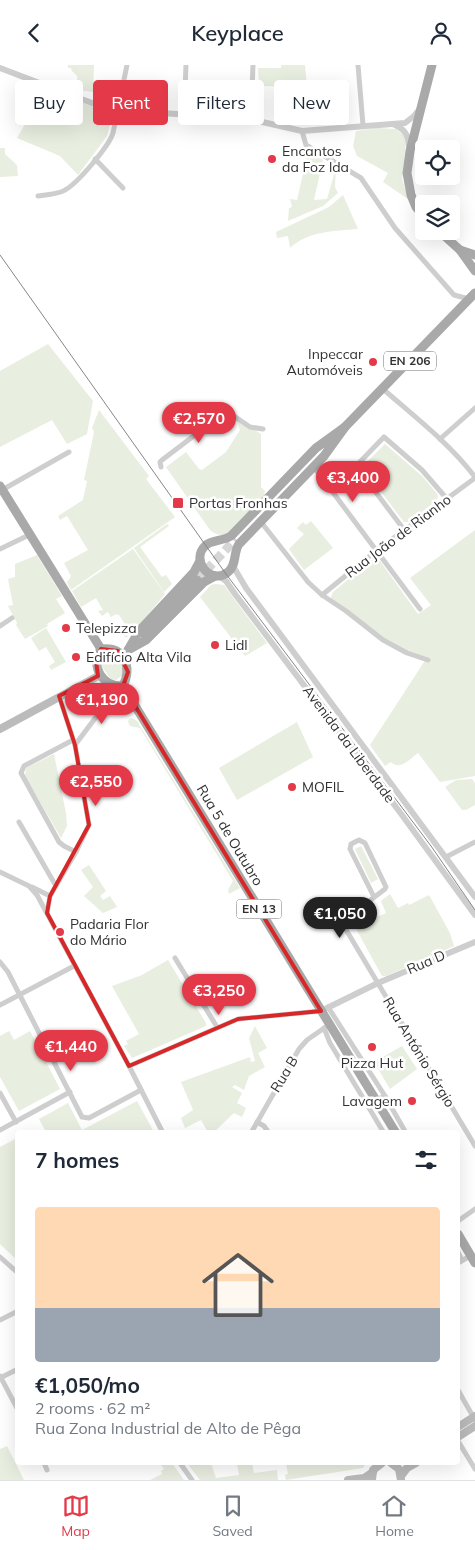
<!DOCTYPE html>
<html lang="en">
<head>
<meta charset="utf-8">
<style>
  :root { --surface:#fff; --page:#f2f2f3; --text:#1f2937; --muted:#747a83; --line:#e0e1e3; --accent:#e33948 }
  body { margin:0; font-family:Mulish,sans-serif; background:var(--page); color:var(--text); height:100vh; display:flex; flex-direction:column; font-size:19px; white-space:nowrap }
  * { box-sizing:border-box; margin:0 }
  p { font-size:16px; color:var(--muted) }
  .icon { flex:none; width:28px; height:28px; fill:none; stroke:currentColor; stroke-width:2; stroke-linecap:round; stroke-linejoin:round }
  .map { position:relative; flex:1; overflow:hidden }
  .drawer { position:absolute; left:15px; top:1065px; width:445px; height:335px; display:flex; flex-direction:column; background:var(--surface); border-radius:5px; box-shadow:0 5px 20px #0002 }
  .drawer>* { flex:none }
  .top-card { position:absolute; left:15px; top:15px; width:445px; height:45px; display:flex; gap:10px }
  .controls { position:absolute; left:415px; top:75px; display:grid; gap:10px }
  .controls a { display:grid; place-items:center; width:45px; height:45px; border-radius:5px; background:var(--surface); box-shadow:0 5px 20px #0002; font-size:25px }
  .price { position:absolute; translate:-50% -42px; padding:0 11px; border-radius:18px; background:var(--accent); color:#fff; font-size:16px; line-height:32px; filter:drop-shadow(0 1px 2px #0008) }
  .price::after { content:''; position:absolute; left:50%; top:30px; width:15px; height:11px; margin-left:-8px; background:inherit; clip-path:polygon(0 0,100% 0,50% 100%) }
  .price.selected { background:#222; color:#fff }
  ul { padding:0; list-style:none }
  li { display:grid; align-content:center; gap:10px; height:265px; padding:0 20px }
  li span { display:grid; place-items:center; height:155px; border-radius:5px; color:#555 }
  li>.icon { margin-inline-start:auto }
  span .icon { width:90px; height:90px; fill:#fffc; stroke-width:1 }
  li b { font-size:21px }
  h2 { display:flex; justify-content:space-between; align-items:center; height:60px; padding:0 20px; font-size:21px }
  .chip { padding:0 18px; border-radius:5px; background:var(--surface); box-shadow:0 5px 20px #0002; font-size:18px; line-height:45px }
  .chip.selected { background:var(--accent); color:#fff }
  header { display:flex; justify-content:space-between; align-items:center; height:65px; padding:0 20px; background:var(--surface); font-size:22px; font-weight:600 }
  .tab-bar { display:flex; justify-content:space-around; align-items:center; height:70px; border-top:1px solid var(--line); background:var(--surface); font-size:14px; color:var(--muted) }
  .tab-bar a { display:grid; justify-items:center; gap:2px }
  .tab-bar .selected { color:var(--accent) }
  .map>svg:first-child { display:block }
  .green { fill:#e8eee0 }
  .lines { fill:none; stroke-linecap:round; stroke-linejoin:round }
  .primary-tunnel { stroke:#d6d6d6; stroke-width:9; stroke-dasharray:9 4.5; stroke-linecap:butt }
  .minor { stroke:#cecece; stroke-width:5 }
  .tertiary { stroke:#cecece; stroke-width:6 }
  .secondary { stroke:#bbb; stroke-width:8 }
  .primary { stroke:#a9a9a9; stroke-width:9 }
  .tram { stroke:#868686; stroke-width:1 }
  .marked { fill:none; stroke:#d62828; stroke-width:4; stroke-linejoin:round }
  .poi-dot { fill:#e33948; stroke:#fff; stroke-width:2 }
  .labels { text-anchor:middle; stroke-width:5; stroke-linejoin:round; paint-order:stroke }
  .shield { fill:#fff; stroke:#6f6f6f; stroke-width:1 }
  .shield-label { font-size:12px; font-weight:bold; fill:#313131 }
  .poi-label { font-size:14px; fill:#313131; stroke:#fff; text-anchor:start }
  .street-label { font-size:14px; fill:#313131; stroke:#fff }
</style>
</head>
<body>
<header><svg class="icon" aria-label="back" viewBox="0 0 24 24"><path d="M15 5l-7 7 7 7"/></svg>Keyplace<svg class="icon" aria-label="person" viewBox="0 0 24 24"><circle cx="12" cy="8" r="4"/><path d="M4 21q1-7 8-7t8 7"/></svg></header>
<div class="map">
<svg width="475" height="1415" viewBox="0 0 475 1415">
  <rect width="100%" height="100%" fill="#fff"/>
  <g class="green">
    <path d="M68 0H94L93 27 71 24 74 17 77 19V11L72 6 71 3H68Z"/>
    <path d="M281 0H305L307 22 259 21 258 3H281Z"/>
    <path d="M46 23 111 49 112 52 107 71 78 110 60 91 17 73Z"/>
    <path d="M377 63 396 64 404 70 406 76 402 114 408 134 383 117 388 108 357 91 353 81 356 66Z"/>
    <path d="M0 83H5V89L17 100 18 111 0 112Z"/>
    <path d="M308 87 323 95 314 135 327 134 336 103 335 122 338 128 323 141 288 156 289 143 292 142 290 134 297 135Z"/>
    <path d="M343 130 358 164C334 166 308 166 290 183L288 171 277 173 276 167 329 142Z"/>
    <path d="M48 279 93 336 87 369 67 379 52 355 0 382V306Z"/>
    <path d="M99 345 149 411 146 414 175 452 71 525 67 518 71 511 64 498 88 485 67 451 60 455 58 451 83 435 87 416 84 415 94 367 92 363Z"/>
    <path d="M236 353 261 369V422L265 426 264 431 229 467C222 472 216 470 210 465L166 402 186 387 199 404 202 405 226 387 240 365Z"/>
    <path d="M385 379 423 412 438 430 437 435 409 457H404L363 403 364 400Z"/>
    <path d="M311 456 333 483 304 505 289 484 304 469 297 463 303 457 306 460Z"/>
    <path d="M167 459 169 461 140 482 162 512 166 510 172 519 164 527 134 483Z"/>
    <path d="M475 465V711L440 717 418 688C410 694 400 706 391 697L385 701 370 680 426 594 389 578 332 535 331 532 333 527 372 495 380 496 418 549 431 540 410 513Z"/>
    <path d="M133 484 165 529 142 557 126 573 122 568V561L125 559 119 550H117L116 549 111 552 108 547 102 551 98 546 103 545 96 533 81 542 72 526Z"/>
    <path d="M37 490 62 531 56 534 65 548 47 559 48 561 25 574 16 560 17 558 8 541 13 540 8 514 15 512V499Z"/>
    <path d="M215 519 224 520 267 578 245 591 200 532 211 520Z"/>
    <path d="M46 563 66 597 51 605 49 601 55 597 46 582 39 586 31 573Z"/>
    <path d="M109 587C118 590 124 601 123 610L116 615 111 614 102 602 101 595 104 588Z"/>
    <path d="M132 653 137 656 240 823 229 829 228 825 233 816 140 663 130 661 128 657 129 654Z"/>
    <path d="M297 657 313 692 237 735 219 703Z"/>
    <path d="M54 689 66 748 67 761 61 773 25 711 26 703Z"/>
    <path d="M472 714 475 718V740L466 745H462L445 722 456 715Z"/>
    <path d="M361 781 378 814 371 818 355 784Z"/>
    <path d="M89 800 106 826 100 831 103 835 110 831 117 842 103 848 84 831 93 822 81 805Z"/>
    <path d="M390 829 398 843 408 838 409 840 429 830 450 868 454 881 386 911H382L355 862 386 848 381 836Z"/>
    <path d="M168 895 206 958V961L132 993 124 981 128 979 126 976 139 969 112 921 142 910Z"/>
    <path d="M255 961 267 983 258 988 265 1002 249 1011 244 1025 235 1020 232 1022 242 1028 237 1038 246 1043 242 1052 234 1048 214 1067H208L201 1055 185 1063 181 1053 193 1045 181 1017 250 992 251 997 255 996 249 973Z"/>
    <path d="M9 966 14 975 30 966 60 1024 19 1046 0 1012V971Z"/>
    <path d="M402 981 417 1004 390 1024 374 997Z"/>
    <path d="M137 1036 154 1067H46L39 1054 68 1038 82 1065Z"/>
    <path d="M17 1073V1195L0 1179V1082Z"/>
    <path d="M7 1381 24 1415H0V1384Z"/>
    <path d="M160 1398H172L184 1415H150L162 1409 161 1406 164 1404Z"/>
    <path d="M187 1398H211L216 1413 239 1410 237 1399H240V1398H252L254 1408 277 1405 278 1415H200Z"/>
    <path d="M286 1398H366L363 1403 286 1415 285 1410 288 1409Z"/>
  </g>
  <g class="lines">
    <path class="primary-tunnel" d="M197 515 236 474"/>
    <g class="minor">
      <path d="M358 0 363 60"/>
      <path d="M184 49 186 0"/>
      <path d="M251 54 253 0"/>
      <path d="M302 66 306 80 361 113 395 163 454 230 469 234"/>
      <path d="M95 94 123 123"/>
      <path d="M38 131C47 129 57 130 65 125 78 118 109 81 113 68L127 0"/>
      <path d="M383 324C415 352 449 378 475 412"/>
      <path d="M440 374 475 343"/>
      <path d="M161 402 160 397 162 395 224 348 234 351 250 362 263 364"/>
      <path d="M314 402 420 544"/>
      <path d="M2 425 69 387"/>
      <path d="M261 457 308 517 322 530 346 546 383 575 407 588 428 595"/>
      <path d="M405 466 356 401 384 372 422 405 447 434"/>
      <path d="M0 484 29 470"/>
      <path d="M322 530 376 486 475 413"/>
      <path d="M0 561 12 553"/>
      <path d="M73 675 24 701 21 708 59 777 64 781 76 787"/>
      <path d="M75 680 114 628"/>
      <path d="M19 757 56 821"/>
      <path d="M446 792 475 777"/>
      <path d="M0 807 29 821 37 830 129 1001 163 1068"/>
      <path d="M32 822 50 831"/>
      <path d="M374 832 350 784 351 779 359 775 365 778 386 822 385 824 347 853 345 863 475 1081"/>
      <path d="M47 848 50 831 76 787 89 760 75 680 59 631"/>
      <path d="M175 893 217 962"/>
      <path d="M0 897 8 907 82 1052 89 1053 141 1025"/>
      <path d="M0 940 74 901"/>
      <path d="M328 942 385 1031"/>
      <path d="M324 963 330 978 384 1068"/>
      <path d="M129 1001 238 954 321 946"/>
      <path d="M0 1028 16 1057"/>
      <path d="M376 1035 385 1031 406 1068"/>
      <path d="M257 1057 264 1061 269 1068"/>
      <path d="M0 1065 70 1027"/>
      <path d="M251 1068 299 984 307 975 330 959"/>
      <path d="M458 1156 475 1144"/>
      <path d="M458 1187 462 1195"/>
      <path d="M0 1192 18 1208"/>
      <path d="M458 1198 470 1191"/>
      <path d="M0 1255 18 1246"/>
      <path d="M0 1311 18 1345"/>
      <path d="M0 1313 18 1304"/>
      <path d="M458 1325 475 1355"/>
      <path d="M458 1376 475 1404"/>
      <path d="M44 1398 47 1405"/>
      <path d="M180 1398 192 1415"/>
    </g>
    <g class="tertiary">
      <path d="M0 3 92 38 118 45 249 54 302 66 405 58 414 51 419 45"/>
      <path d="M393 59C404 64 408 68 409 81"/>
      <path d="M233 501 246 523 475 832"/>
      <path d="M219 511 226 516 235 529 399 746 475 850"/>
      <path d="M321 946 378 918 475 877"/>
    </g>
    <g class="secondary">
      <path d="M0 664 100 610"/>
      <path d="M458 1362 475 1351"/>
      <path d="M458 1372 475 1361"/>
      <path d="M391 1398 399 1404 401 1415"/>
      <path d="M401 1411 407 1403 416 1398"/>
      <path d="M348 1415 364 1413 373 1407"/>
      <path d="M372 1415 373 1405 382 1398"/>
    </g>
    <g class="primary">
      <path d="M424 152 416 142 411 130 407 108 410 86 432 0"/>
      <path d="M439 166 460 185 475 206"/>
      <path d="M460 185 475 190"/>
      <path d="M345 362 324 391 239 479C233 488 237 500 228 507 211 521 189 495 206 480 212 475 223 476 231 471L316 383Z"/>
      <path d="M341 366 475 228"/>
      <path d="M0 421 101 584"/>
      <path d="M144 569 197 515"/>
      <path d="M101 584C125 581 132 602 123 621"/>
      <path d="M101 584C90 601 102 622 123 621"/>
      <path d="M128 585 146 575 204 517 215 511"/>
      <path d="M128 585 139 566 194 507 200 496"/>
      <path d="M123 621 396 1068"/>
      <path d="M458 1169 475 1198"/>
    </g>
    <path class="tram" d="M0 190 226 509 431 781 475 845"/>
  </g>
  <path class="marked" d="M101 584 118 586 128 607 123 621 321 946 238 954 129 1001 47 848 50 831 89 760 75 680 59 631 98 611 96 596Z"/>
  <g class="poi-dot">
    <circle cx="272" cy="94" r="5"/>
    <circle cx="373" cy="297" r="5"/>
    <rect x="172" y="432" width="12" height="12" rx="2.5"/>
    <circle cx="66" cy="563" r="5"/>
    <circle cx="215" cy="580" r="5"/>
    <circle cx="76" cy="592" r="5"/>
    <circle cx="292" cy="722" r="5"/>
    <circle cx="60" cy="867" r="5"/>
    <circle cx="372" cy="982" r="5"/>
    <circle cx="412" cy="1036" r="5"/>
  </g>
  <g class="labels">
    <g class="shield">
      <rect x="384" y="286.5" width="52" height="19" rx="4"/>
      <rect x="236.5" y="834.5" width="45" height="19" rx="4"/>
    </g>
    <g class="shield-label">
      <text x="410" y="300">EN 206</text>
      <text x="259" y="848">EN 13</text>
    </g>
    <g class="poi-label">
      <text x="282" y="91">Encantos<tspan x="282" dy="16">da Foz lda</tspan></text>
      <text x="363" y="294" text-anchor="end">Inpeccar<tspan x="363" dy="16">Automóveis</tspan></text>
      <text x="189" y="443">Portas Fronhas</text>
      <text x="76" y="568">Telepizza</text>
      <text x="225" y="585">Lidl</text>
      <text x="86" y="597">Edifício Alta Vila</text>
      <text x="302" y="727">MOFIL</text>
      <text x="70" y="864">Padaria Flor<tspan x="70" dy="16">do Mário</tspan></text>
      <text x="372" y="1003" text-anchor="middle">Pizza Hut</text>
      <text x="402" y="1041" text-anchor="end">Lavagem</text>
    </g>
    <g class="street-label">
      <text transform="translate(398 471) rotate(-37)" y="5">Rua João de Rianho</text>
      <text transform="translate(349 679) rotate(53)" y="5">Avenida da Liberdade</text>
      <text transform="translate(230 770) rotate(59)" y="5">Rua 5 de Outubro</text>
      <text transform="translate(426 897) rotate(-23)" y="5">Rua D</text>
      <text transform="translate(419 987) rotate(59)" y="5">Rua António Sérgio</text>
      <text transform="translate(284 1009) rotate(-59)" y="5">Rua B</text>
    </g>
  </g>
</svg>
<div class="controls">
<a><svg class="icon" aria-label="locate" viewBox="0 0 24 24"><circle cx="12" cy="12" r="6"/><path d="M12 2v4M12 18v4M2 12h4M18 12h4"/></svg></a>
<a><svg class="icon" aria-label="layers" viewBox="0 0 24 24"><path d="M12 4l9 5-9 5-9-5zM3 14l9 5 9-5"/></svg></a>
</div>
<b class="price" style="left:199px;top:379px">€2,570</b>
<b class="price" style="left:353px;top:438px">€3,400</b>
<b class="price" style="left:102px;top:660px">€1,190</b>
<b class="price" style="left:96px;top:742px">€2,550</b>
<b class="price selected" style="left:340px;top:874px">€1,050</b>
<b class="price" style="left:219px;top:951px">€3,250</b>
<b class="price" style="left:71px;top:1007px">€1,440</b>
<div class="top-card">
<a class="chip">Buy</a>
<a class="chip selected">Rent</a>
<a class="chip">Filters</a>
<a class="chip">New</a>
</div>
<section class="drawer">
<h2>7 homes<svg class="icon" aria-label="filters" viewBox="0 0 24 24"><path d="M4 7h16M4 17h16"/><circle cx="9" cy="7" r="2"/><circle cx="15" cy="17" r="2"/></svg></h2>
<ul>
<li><span style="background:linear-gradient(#ffd9b3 65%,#9aa5b1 0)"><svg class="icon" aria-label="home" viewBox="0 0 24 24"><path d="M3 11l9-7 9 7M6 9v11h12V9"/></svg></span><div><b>€1,050/mo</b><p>2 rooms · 62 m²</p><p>Rua Zona Industrial de Alto de Pêga</p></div></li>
</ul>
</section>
</div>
<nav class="tab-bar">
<a class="selected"><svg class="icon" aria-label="map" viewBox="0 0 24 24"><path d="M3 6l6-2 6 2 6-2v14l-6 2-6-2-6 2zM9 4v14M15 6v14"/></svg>Map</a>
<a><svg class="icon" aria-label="saved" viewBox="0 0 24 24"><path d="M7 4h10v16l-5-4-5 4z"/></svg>Saved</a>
<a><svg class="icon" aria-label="home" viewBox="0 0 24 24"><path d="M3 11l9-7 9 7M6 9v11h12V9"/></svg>Home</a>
</nav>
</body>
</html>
